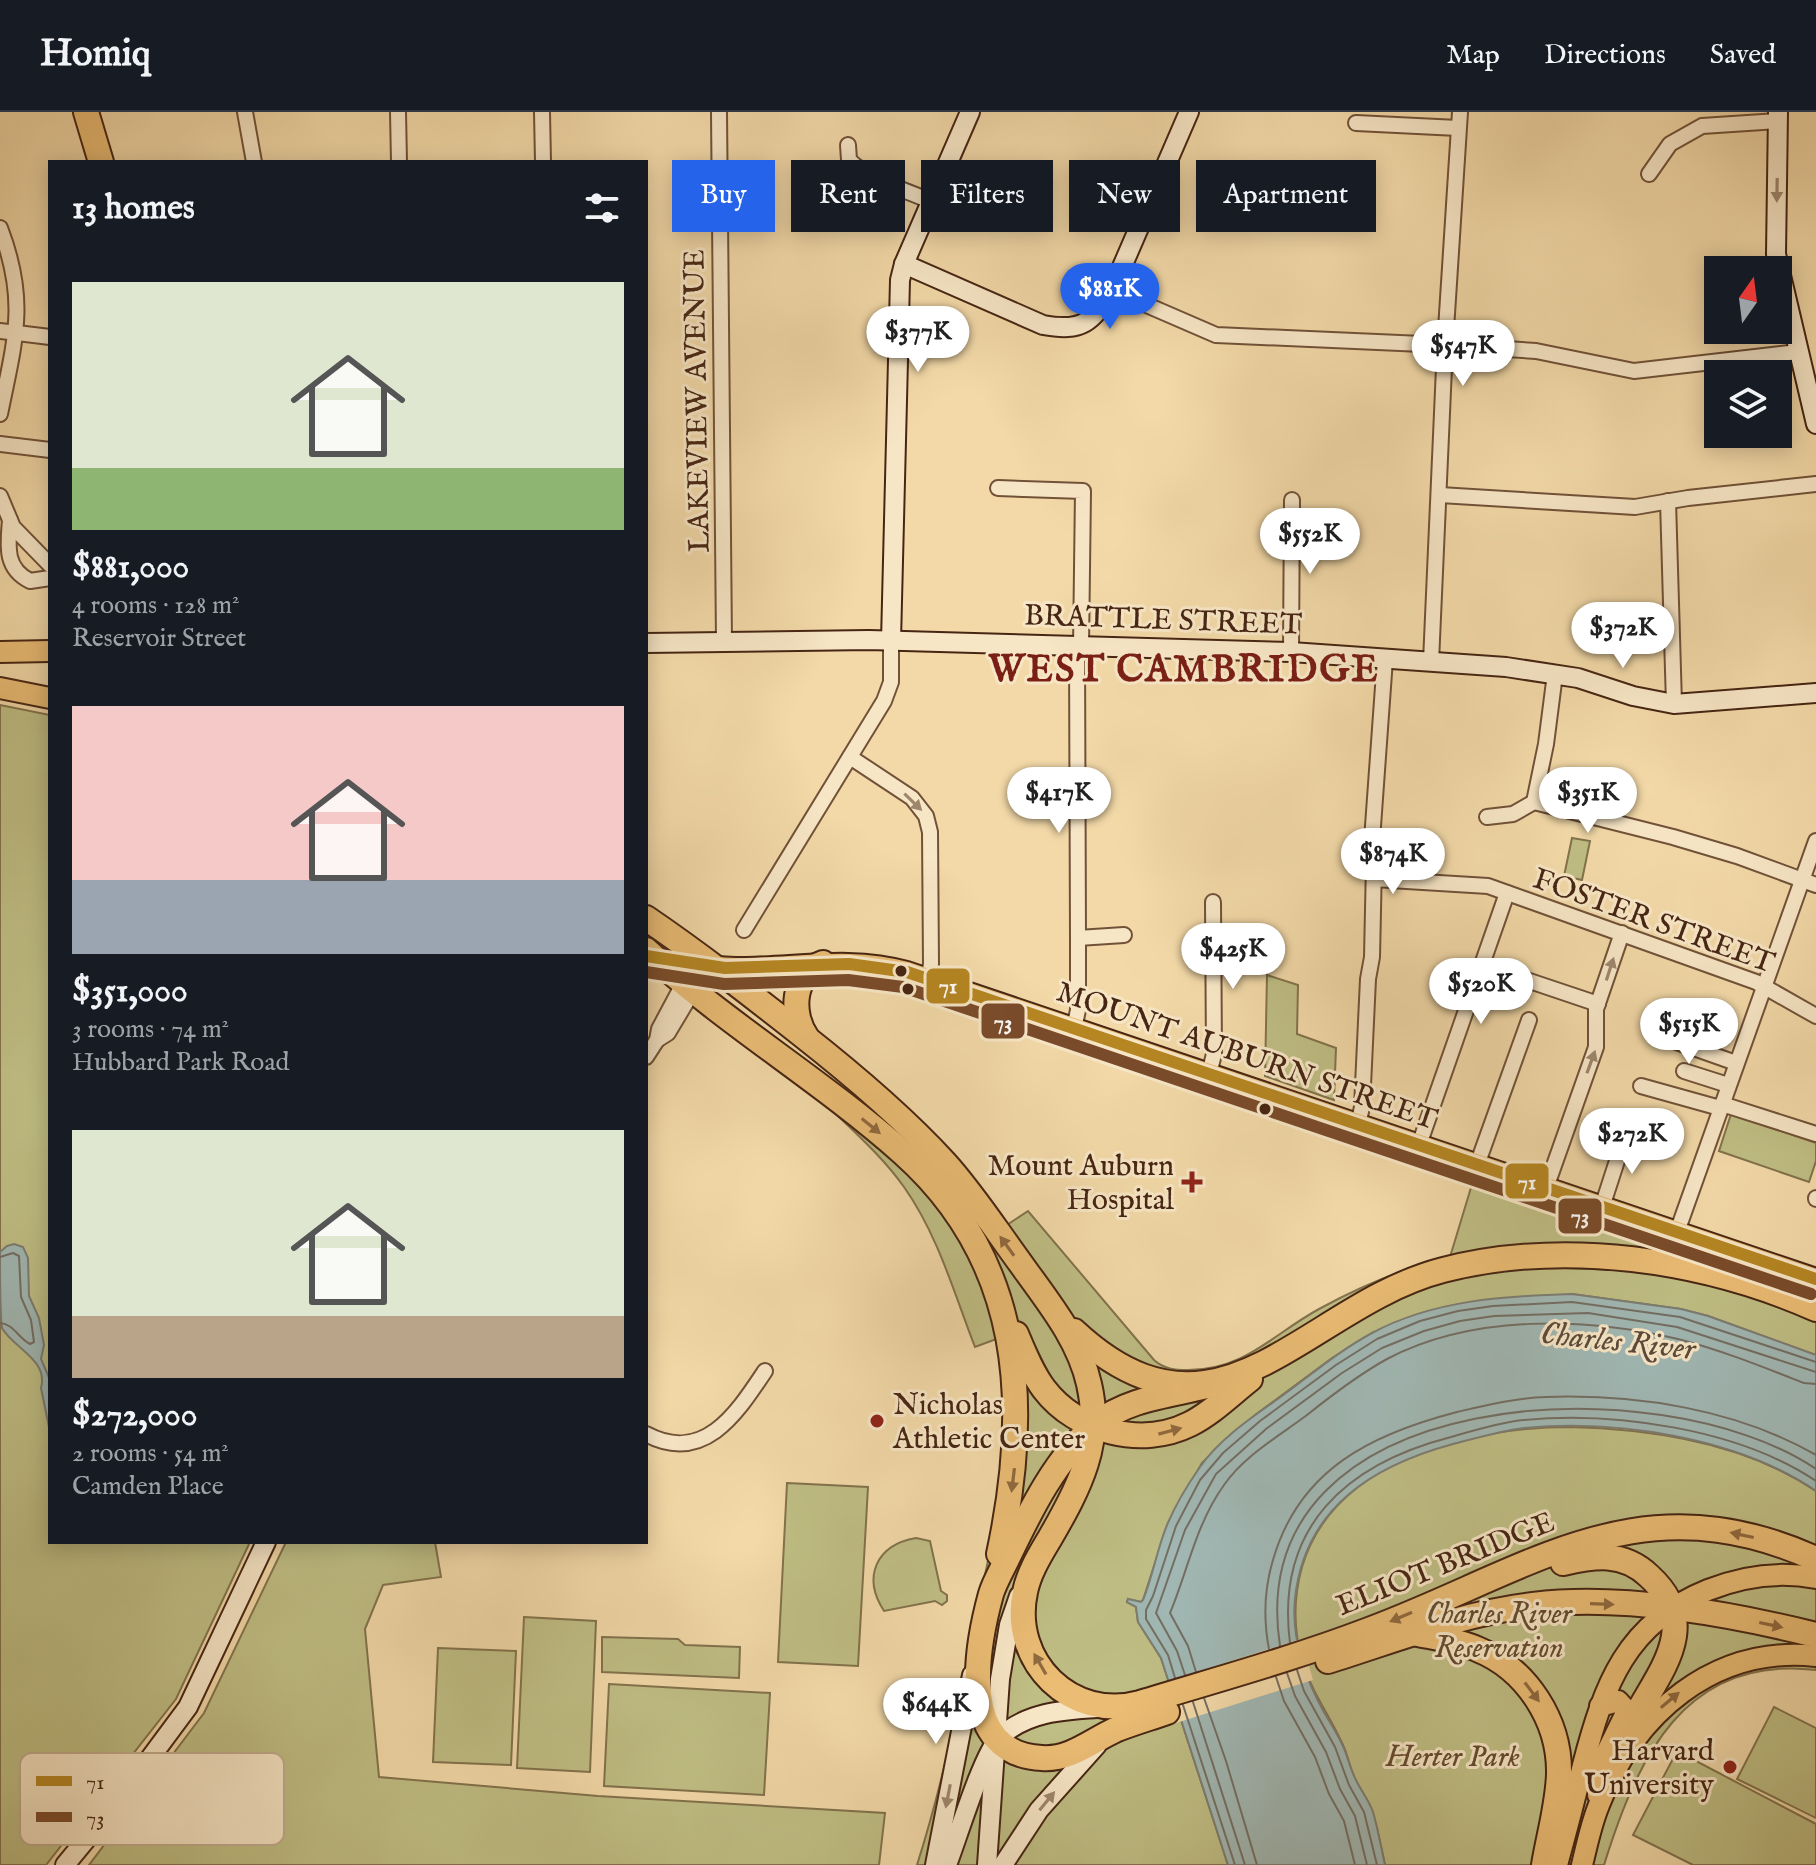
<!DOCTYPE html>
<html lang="en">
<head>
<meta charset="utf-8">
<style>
  :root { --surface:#171b24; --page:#242831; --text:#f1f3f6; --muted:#9ea1a6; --line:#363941; --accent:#2563eb }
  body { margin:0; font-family:"IM FELL English",serif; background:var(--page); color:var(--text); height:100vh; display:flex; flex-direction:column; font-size:30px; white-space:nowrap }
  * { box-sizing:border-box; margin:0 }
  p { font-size:26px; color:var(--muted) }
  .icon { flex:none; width:44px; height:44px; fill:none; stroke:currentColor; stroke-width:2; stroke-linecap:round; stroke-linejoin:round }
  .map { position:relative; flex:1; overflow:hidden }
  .details { position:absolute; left:48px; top:48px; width:600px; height:1384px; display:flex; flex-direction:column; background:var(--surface); border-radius:0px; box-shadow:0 4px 20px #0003 }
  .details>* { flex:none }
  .top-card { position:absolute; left:672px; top:48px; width:760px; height:72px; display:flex; gap:16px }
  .needle { width:52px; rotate:14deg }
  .fabs { position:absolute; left:1704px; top:144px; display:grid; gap:16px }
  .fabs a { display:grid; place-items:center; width:88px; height:88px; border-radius:0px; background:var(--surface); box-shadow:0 4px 20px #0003; font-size:40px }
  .price { position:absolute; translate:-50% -68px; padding:0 18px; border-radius:28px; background:#fff; color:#222; font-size:26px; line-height:52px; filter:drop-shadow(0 2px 4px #0008) }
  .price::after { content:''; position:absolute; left:50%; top:48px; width:24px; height:18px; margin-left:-12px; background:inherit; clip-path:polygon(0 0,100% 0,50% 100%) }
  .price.on { background:var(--accent); color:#fff }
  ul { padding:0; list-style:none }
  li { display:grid; align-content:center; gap:16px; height:424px; padding:0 24px }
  li span { display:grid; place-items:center; height:248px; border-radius:0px; color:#555 }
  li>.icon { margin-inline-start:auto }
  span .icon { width:144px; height:144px; fill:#fffc; stroke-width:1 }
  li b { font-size:34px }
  h2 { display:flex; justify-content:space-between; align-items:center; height:96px; padding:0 24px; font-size:34px }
  .pill { padding:0 28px; border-radius:0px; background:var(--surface); box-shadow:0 4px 20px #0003; font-size:28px; line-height:72px }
  .pill.on { background:var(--accent); color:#fff }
  header { display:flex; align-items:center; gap:48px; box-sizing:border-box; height:112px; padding:0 40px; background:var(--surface); border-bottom:2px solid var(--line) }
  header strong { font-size:38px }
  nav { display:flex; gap:44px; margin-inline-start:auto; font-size:28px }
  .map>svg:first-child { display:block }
  .green { fill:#bfbe84; stroke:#82724c; stroke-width:2 }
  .water { fill:#a0b7b3; stroke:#7c7d73; stroke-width:2 }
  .pier { fill:#f3d9a8 }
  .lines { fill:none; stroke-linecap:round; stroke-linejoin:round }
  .shore { stroke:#736e63; stroke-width:2 }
  .street-casing { stroke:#715238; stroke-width:18 }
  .secondary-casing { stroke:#462513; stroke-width:22 }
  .primary-casing { stroke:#462513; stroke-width:24 }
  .highway-casing { stroke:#462513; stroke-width:28 }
  .street { stroke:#f7e6c6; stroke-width:14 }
  .secondary { stroke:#f7e6c6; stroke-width:18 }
  .primary { stroke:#eabc74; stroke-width:20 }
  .highway { stroke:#eabc74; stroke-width:24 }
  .bus-1-casing { stroke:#f7e6c6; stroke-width:18 }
  .bus-2-casing { stroke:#f7e6c6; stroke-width:18 }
  .bus-1 { stroke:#b58622; stroke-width:12 }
  .bus-2 { stroke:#7a4b2a; stroke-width:12 }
  .oneway { fill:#9e866c }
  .oneway2 { fill:#90693f }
  .bus-dot { fill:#462513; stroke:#f7e6c6; stroke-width:3 }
  .poi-dot { fill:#8f2418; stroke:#f7e6c6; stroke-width:3 }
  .labels { text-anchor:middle; stroke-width:6; stroke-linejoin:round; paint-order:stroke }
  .street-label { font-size:30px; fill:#462513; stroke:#f7e6c6 }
  .poi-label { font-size:30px; fill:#462513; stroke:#f7e6c6; text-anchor:end }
  .park-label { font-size:30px; font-style:italic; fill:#644b2f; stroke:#f7e6c6 }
  .water-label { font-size:32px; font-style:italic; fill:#5c4a3b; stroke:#f7e6c6 }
  .district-label { font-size:38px; font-weight:bold; letter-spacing:2px; fill:#7a1f14; stroke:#f7e6c6 }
  .key { fill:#f7e6c6; stroke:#c2ac90; stroke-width:2 }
  .key-label { font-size:22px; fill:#462513 }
  .line-badge { stroke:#f7e6c6; stroke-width:3 }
  .badge-label { font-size:22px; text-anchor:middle; font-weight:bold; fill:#fff }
</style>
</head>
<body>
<header>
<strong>Homiq</strong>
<nav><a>Map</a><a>Directions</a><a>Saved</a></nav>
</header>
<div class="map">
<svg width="1816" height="1753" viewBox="0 0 1816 1753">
  <rect width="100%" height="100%" fill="#f3d9a8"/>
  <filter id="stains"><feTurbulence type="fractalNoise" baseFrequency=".0025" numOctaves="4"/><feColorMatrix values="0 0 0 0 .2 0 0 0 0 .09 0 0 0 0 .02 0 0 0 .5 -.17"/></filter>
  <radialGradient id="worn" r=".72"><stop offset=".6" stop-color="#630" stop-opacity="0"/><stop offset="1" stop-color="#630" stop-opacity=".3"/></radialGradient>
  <g class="green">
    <path d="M0 593 50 603V1430H250L176 1587 46 1753H0Z"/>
    <path d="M1572 726 1590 729 1582 768 1564 764Z"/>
    <path d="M1267 863 1298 873 1297 922 1336 936 1334 988 1265 964Z"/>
    <path d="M836 1002 870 1025 923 1069 972 1136 1028 1099 1154 1248C1164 1257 1175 1258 1188 1258 1245 1258 1273 1222 1319 1197 1361 1174 1403 1156 1450 1145L1473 1069 1710 1145 1715 1150 1816 1184V1243L1708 1204 1681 1197 1572 1182 1374 1220 1332 1246 1255 1303 1202 1351 1168 1411 1143 1488 1141 1490 1128 1487 1127 1490 1136 1495 1138 1510 1161 1546 1228 1753H917C943 1671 960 1588 977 1504 986 1454 999 1404 1004 1353 1008 1311 1004 1268 999 1226L975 1235C954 1181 938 1123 904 1075 885 1048 860 1025 836 1002Z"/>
    <path d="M1731 1002 1816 1031V1049L1809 1070 1719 1039Z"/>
    <path d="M1570 1315C1655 1317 1745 1331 1816 1379V1558C1684 1542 1637 1647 1604 1753H1385C1381 1735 1378 1717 1372 1700 1369 1688 1360 1678 1355 1667 1350 1656 1348 1644 1343 1633 1330 1604 1312 1581 1303 1551 1293 1518 1293 1487 1302 1455 1334 1347 1471 1315 1570 1315Z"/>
    <path d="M787 1371 868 1375 858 1554 778 1550Z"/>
    <path d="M916 1426 930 1429 941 1479 947 1483V1489L942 1493 935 1489 884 1499C862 1465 876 1433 916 1426Z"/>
    <path d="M286 1430H435L441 1465 383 1473 365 1517 379 1665 598 1684 885 1701 879 1753H89L204 1601Z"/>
    <path d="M524 1505 596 1509 590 1660 517 1656Z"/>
    <path d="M602 1525 678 1527 685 1533 740 1535 739 1566 602 1560Z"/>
    <path d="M438 1536 516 1539 511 1653 433 1650Z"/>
    <path d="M609 1572 770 1581 764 1683 604 1674Z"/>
    <path d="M1774 1595 1816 1616V1706L1737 1667Z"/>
    <path d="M1677 1639 1816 1712V1753H1693L1633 1723Z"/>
  </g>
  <g class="water">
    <path d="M14 1132 23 1135 28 1146 29 1184 39 1206 44 1233 41 1247 50 1268V1320L41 1276C49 1248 13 1236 2 1216 0 1203 0 1158 0 1140L7 1134Z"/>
    <path d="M1572 1182 1681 1197 1708 1204 1816 1243V1379C1738 1326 1618 1307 1524 1316 1500 1319 1477 1326 1453 1332 1372 1354 1305 1396 1295 1486 1291 1526 1306 1568 1325 1602 1331 1612 1338 1623 1343 1634 1348 1645 1350 1657 1356 1668 1361 1679 1369 1688 1373 1700 1378 1717 1381 1735 1385 1753H1228L1161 1546 1138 1510 1136 1495 1127 1490 1128 1487 1141 1490 1143 1488C1153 1464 1157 1437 1167 1413 1175 1394 1188 1372 1200 1355 1220 1326 1254 1304 1282 1284 1312 1262 1339 1239 1372 1221 1433 1188 1504 1184 1572 1182Z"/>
  </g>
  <path class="pier" d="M1301 1527 1313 1568 1176 1611 1164 1570Z"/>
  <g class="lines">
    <g class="shore">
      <path d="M0 1145 13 1141 19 1144 21 1185 31 1208 34 1230 30 1232C18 1226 14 1212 0 1211"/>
      <path d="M1290 1531C1275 1415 1346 1352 1451 1325 1475 1318 1498 1311 1523 1308 1614 1299 1739 1317 1816 1369"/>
      <path d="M1280 1534C1239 1269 1662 1252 1816 1357"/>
      <path d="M1269 1537C1263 1506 1264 1478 1273 1448 1299 1357 1372 1322 1457 1300 1487 1293 1515 1286 1546 1285 1637 1282 1736 1297 1816 1343"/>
      <path d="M1297 1558 1304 1579 1335 1635 1349 1673 1364 1700 1377 1753"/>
      <path d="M1196 1560 1188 1534 1170 1501C1188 1458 1196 1412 1224 1373 1244 1344 1279 1324 1307 1303 1332 1283 1358 1263 1387 1247 1473 1202 1586 1205 1678 1227 1721 1238 1763 1255 1804 1271L1816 1272"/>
      <path d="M1287 1561 1295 1584 1326 1640 1340 1677 1355 1704 1367 1753"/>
      <path d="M1185 1563 1177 1539 1156 1501 1185 1418 1216 1362 1266 1317 1342 1261 1382 1236 1424 1219 1460 1209 1494 1204 1588 1201 1677 1215 1816 1260"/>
      <path d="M1276 1565 1284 1589 1315 1645 1329 1682 1344 1709 1355 1753"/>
      <path d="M1175 1566 1168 1543 1146 1507V1498L1153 1484 1176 1414 1200 1368 1223 1341 1260 1309 1336 1253 1377 1227 1420 1209 1458 1199 1493 1194 1572 1190 1680 1205 1816 1250"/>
      <path d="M1204 1586 1226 1649 1257 1753"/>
      <path d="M1193 1590 1245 1753"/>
      <path d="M1183 1593 1235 1753"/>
    </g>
    <g class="street-casing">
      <g id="street">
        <path d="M245 0 254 50"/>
        <path d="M398 0 399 50"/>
        <path d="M542 0 543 50"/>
        <path d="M719 0 724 530"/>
        <path d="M1356 11 1458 16"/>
        <path d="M848 33 849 48C870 69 904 77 930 89"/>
        <path d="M1649 62 1670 32 1702 14 1778 9"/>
        <path d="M0 116C28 189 15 228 0 302"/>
        <path d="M1112 178 1216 223 1445 233 1536 239 1634 259 1798 240"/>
        <path d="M0 219 50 225"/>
        <path d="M0 332 50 338"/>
        <path d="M998 376 1083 379 1081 535"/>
        <path d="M1440 383 1635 395 1688 386 1816 372"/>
        <path d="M0 384 13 415 50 453"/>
        <path d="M1668 389 1674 592"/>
        <path d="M10 408C8 433 4 456 30 469L50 466"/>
        <path d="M1291 540 1292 388"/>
        <path d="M1431 550 1445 233 1460 0"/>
        <path d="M1555 562 1546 632 1534 690 1673 725 1737 744 1816 773"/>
        <path d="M850 645 912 686 926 704 930 720 931 852 928 867"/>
        <path d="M1487 705 1513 702 1534 690"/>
        <path d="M1374 767 1488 774 1756 870 1816 904"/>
        <path d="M744 818 884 589 891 570V529"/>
        <path d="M1078 826 1124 823"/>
        <path d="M1482 853 1598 892"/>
        <path d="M1074 917 1078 898V826L1077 535"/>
        <path d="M1654 922 1736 951"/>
        <path d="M657 928 668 921 693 879"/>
        <path d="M646 945 657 928 659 917 683 872"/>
        <path d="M1684 959 1728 973"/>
        <path d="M1209 962 1214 942 1213 790"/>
        <path d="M1641 974 1720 996"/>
        <path d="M1722 992 1816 1022"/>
        <path d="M1358 1013 1362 995 1368 867 1372 845 1374 751 1372 728 1385 547"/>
        <path d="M1419 1033 1507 781"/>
        <path d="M1477 1053 1529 908"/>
        <path d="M1546 1076 1596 935V897L1622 821"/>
        <path d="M1816 1087V1086"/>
        <path d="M1602 1095 1626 1021"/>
        <path d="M1677 1120 1816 729"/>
        <path d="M646 1322C704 1353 737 1301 765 1259"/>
      </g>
    </g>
    <g class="secondary-casing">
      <g id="secondary">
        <path d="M1778 0 1776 142 1816 312"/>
        <path d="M904 152 1043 213C1083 220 1091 211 1112 178L1189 0"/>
        <path d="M891 529 900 168 904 152 970 0"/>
        <path d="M646 531 869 528 1291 540 1506 555 1578 566 1633 584 1674 592 1816 581"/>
        <path d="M65 1753 122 1684 188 1595 266 1430"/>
        <path d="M935 1753 972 1563"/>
        <path d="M947 1753C957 1727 983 1642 999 1626 1026 1600 1063 1598 1098 1596"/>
        <path d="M987 1753 1000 1567 1009 1513 1019 1484"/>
        <path d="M1003 1753 1039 1698 1097 1633"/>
      </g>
    </g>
    <g class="primary-casing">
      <g id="primary">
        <path d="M0 540 50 539"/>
        <path d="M0 576 50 586"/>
        <path d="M654 846C685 852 715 856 746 856 801 855 853 845 907 860L1816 1167"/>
        <path d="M1598 1683 1602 1650 1627 1599 1618 1589 1600 1594"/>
        <path d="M1557 1753C1566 1720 1575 1686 1583 1653 1604 1573 1626 1511 1708 1478 1743 1464 1779 1459 1816 1466"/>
        <path d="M1582 1753C1587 1733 1591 1712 1599 1693 1634 1602 1714 1533 1816 1544"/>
      </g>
    </g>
    <g class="highway-casing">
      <g id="highway">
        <path d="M86 0 101 50"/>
        <path d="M646 806C699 842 750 882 801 922 852 962 901 1003 945 1051 973 1082 996 1118 1021 1152 1048 1190 1079 1227 1089 1272 1103 1331 1079 1376 1050 1426 1040 1443 1029 1460 1025 1480 1010 1550 1072 1610 1140 1591 1215 1568 1292 1547 1366 1519 1529 1459 1636 1366 1816 1447"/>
        <path d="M646 838C726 912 821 968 903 1041 1024 1149 1031 1293 999 1442"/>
        <path d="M807 926C790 902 792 862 823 851"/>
        <path d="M1074 1219C1219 1354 1304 1194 1443 1158 1564 1127 1703 1147 1816 1197"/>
        <path d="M1016 1222C1024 1241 1032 1261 1044 1277 1077 1320 1142 1336 1190 1312 1212 1301 1231 1282 1250 1267"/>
        <path d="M1563 1451C1594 1444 1623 1439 1649 1464 1703 1513 1659 1560 1634 1607 1623 1627 1616 1649 1609 1670"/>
        <path d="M1418 1522C1438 1526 1459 1529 1477 1537 1527 1557 1560 1609 1559 1662 1558 1693 1549 1723 1544 1753"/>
        <path d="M1328 1549C1395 1528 1463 1501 1533 1493 1620 1482 1731 1502 1816 1523"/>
        <path d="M1167 1600C1150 1606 1132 1611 1115 1618 1091 1629 1070 1648 1042 1646 957 1642 976 1537 991 1482 995 1469 1003 1456 1009 1443 1031 1397 1056 1346 1096 1312 1133 1282 1185 1283 1228 1268"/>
      </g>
    </g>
    <use href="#street" class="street"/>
    <use href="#secondary" class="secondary"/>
    <use href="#primary" class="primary"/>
    <use href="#highway" class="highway"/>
    <g class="bus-1-casing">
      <path id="bus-1" d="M646 844 725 856 849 852 907 860 1816 1167"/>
    </g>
    <g class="bus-2-casing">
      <path id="bus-2" d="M646 860 724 872 848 868 903 875 1811 1182"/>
    </g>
    <use href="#bus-1" class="bus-1"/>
    <use href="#bus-2" class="bus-2"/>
  </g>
  <defs><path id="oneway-solid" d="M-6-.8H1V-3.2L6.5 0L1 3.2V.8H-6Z" transform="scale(2)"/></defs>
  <g class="oneway">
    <use href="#oneway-solid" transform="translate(1777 78) rotate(91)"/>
    <use href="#oneway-solid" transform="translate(913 690) rotate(44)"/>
    <use href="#oneway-solid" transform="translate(1610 857) rotate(-72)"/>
    <use href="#oneway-solid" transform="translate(1591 950) rotate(-70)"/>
    <use href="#oneway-solid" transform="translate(948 1684) rotate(101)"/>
    <use href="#oneway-solid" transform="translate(1047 1689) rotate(-51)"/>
  </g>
  <g class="oneway2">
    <use href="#oneway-solid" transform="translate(871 1014) rotate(39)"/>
    <use href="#oneway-solid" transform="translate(1007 1134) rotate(-126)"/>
    <use href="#oneway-solid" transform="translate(1170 1319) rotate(-15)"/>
    <use href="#oneway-solid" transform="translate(1013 1368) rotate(97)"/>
    <use href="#oneway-solid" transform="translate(1742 1423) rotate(-168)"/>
    <use href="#oneway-solid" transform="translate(1602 1492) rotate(2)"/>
    <use href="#oneway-solid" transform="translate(1401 1505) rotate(157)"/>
    <use href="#oneway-solid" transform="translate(1771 1513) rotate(12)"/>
    <use href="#oneway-solid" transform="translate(1040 1552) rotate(-120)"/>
    <use href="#oneway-solid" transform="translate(1532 1580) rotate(53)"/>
    <use href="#oneway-solid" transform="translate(1670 1588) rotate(-40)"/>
  </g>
  <g class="bus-dot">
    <circle cx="901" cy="859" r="7"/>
    <circle cx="908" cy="877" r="7"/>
    <circle cx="1265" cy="997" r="7"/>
  </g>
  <g class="poi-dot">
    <path d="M1188 1058h8v8h8v8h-8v8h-8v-8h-8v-8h8z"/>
    <circle cx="877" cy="1309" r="8"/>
    <circle cx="1730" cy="1655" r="8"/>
  </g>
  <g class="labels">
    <g class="street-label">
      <text transform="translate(696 289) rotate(-91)" y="10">LAKEVIEW AVENUE</text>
      <text transform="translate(1163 507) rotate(2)" y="10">BRATTLE STREET</text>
      <text transform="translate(1654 808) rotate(20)" y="10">FOSTER STREET</text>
      <text transform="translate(1247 943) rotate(19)" y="10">MOUNT AUBURN STREET</text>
      <text transform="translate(1445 1451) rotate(-22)" y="10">ELIOT BRIDGE</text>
    </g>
    <g class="poi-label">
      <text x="1174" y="1063">Mount Auburn<tspan x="1174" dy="34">Hospital</tspan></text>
      <text x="893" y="1302" text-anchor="start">Nicholas<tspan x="893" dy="34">Athletic Center</tspan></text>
      <text x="1714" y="1648">Harvard<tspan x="1714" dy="34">University</tspan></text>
    </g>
    <g class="park-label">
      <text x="1499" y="1511">Charles River<tspan x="1499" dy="34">Reservation</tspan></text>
      <text x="1453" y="1654">Herter Park</text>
    </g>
    <g class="water-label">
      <text transform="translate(1618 1228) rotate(6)" y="11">Charles River</text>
    </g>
    <g class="district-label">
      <text x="1184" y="569">WEST CAMBRIDGE</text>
    </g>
  </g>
  <rect x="20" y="1641" width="264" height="92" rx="12" class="key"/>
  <rect x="36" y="1664" width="36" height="10" fill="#b58622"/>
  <rect x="36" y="1700" width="36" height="10" fill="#7a4b2a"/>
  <g class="key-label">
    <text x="86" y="1677">71</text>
    <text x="86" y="1713">73</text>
  </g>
  <g class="line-badge">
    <rect x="925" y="855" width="46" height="38" rx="8" fill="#b58622"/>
    <rect x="980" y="890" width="46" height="38" rx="8" fill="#7a4b2a"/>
    <rect x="1504" y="1050" width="46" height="38" rx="8" fill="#b58622"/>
    <rect x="1557" y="1085" width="46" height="38" rx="8" fill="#7a4b2a"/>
  </g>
  <g class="badge-label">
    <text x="948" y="881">71</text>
    <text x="1003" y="917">73</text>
    <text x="1527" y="1077">71</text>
    <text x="1580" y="1111">73</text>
  </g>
  <rect width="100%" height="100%" filter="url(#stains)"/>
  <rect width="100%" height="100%" fill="url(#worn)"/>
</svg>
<div class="fabs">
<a><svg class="needle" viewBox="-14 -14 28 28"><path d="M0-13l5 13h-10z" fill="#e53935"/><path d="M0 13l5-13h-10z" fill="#9ea1a6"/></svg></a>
<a><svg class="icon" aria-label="layers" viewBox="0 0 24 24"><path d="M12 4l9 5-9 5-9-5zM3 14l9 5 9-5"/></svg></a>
</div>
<b class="price on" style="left:1110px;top:219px">$881K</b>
<b class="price" style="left:918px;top:262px">$377K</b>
<b class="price" style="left:1463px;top:276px">$547K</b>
<b class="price" style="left:1310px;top:464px">$552K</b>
<b class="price" style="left:1623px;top:558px">$372K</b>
<b class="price" style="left:1059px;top:723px">$417K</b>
<b class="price" style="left:1588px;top:723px">$351K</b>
<b class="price" style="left:1393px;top:784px">$874K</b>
<b class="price" style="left:1233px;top:879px">$425K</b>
<b class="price" style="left:1481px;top:914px">$520K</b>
<b class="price" style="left:1689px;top:954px">$515K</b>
<b class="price" style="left:1632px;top:1064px">$272K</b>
<b class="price" style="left:936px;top:1634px">$644K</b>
<div class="top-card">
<a class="pill on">Buy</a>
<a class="pill">Rent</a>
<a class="pill">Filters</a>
<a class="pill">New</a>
<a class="pill">Apartment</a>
</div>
<section class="details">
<h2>13 homes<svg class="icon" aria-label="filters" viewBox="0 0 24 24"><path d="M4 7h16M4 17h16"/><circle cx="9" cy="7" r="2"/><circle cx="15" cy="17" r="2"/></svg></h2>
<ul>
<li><span style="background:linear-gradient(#dfe7d0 75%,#8fb573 0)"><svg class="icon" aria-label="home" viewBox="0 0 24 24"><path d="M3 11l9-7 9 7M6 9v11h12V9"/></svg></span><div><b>$881,000</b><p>4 rooms · 128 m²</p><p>Reservoir Street</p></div></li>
<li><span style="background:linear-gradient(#f6c9c9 70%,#9aa5b1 0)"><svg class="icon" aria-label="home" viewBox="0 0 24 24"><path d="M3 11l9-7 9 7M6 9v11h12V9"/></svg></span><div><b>$351,000</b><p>3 rooms · 74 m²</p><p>Hubbard Park Road</p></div></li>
<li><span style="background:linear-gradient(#dfe7d0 75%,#b9a48a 0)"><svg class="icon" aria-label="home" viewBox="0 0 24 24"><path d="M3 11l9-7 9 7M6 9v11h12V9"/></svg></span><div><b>$272,000</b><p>2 rooms · 54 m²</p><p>Camden Place</p></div></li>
</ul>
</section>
</div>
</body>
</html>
